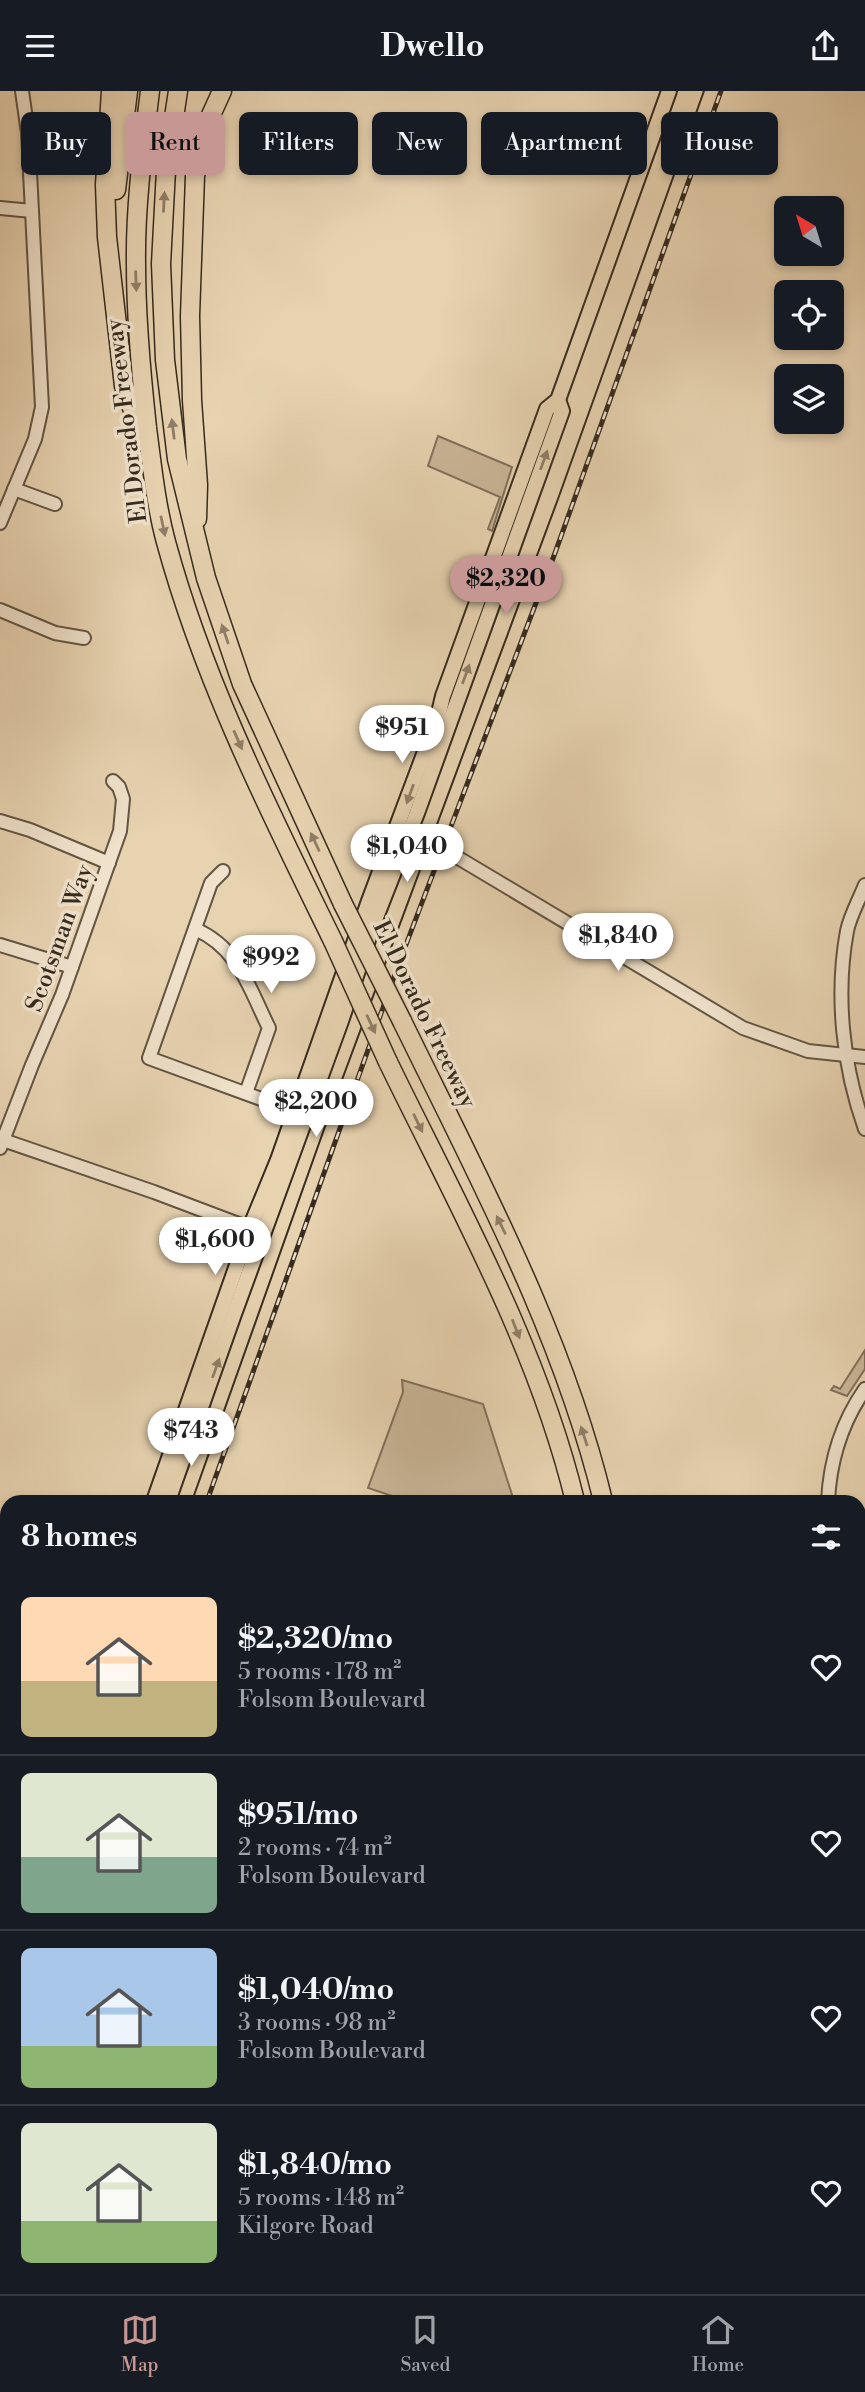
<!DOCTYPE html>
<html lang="en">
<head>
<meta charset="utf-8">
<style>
  :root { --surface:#171b24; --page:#20242c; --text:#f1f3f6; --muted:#9ea1a6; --line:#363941; --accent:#c59692 }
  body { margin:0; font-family:"Libre Bodoni",serif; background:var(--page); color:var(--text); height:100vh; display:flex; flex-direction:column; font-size:26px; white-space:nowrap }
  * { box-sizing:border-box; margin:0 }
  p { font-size:23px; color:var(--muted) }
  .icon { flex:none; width:38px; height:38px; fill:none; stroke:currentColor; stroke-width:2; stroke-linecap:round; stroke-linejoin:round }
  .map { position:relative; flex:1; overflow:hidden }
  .sheet { position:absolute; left:0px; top:1404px; width:866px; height:800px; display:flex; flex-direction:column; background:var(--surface); border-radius:21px 21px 0 0; box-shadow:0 4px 10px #0003 }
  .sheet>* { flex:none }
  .banner { position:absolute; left:21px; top:21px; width:824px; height:63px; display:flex; gap:14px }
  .needle { width:46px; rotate:322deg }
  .tools { position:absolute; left:774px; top:105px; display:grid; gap:14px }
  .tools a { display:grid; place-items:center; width:70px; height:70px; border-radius:10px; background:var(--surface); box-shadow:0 4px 10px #0003; font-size:35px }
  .price { position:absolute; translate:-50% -60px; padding:0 16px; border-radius:24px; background:#fff; color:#222; font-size:23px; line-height:46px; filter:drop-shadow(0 2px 4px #0008) }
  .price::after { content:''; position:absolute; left:50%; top:42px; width:21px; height:16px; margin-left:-10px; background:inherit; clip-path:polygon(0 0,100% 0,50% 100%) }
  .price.selected { background:var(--accent); color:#111 }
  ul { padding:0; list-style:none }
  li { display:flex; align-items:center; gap:21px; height:175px; padding:0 21px }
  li+li { border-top:2px solid var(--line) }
  li span { display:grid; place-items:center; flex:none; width:196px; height:140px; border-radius:10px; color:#555 }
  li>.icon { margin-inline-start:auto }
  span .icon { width:84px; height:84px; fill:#fffc; stroke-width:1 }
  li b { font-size:30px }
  h2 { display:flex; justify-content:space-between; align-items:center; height:84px; padding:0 21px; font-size:30px }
  .pill { padding:0 24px; border-radius:10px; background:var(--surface); box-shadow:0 4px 10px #0003; font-size:24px; line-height:63px }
  .pill.selected { background:var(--accent); color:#111 }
  header { display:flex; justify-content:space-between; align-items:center; height:91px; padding:0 21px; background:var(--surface); font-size:32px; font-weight:700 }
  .dock { display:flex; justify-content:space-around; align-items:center; height:98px; border-top:2px solid var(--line); background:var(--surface); font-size:19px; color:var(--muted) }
  .dock a { display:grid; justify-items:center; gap:4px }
  .dock .selected { color:var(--accent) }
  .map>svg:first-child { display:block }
  .green { fill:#cab698; stroke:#80705b; stroke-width:2 }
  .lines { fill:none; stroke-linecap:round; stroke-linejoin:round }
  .minor-casing { stroke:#625543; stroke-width:16 }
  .major-casing { stroke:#362b1e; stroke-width:18 }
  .highway-casing { stroke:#362b1e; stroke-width:21 }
  .minor { stroke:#f0e2cc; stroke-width:12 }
  .major { stroke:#e8d3b1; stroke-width:14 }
  .highway { stroke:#e8d3b1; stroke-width:18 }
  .tram { stroke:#362b1e; stroke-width:2 }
  .rail-casing { stroke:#362b1e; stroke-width:5 }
  .rail { stroke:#f0e2cc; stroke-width:2.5; stroke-dasharray:8; stroke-linecap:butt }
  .highway-bridge-casing { stroke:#362b1e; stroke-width:21; stroke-linecap:butt }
  .highway-bridge { stroke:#e8d3b1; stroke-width:18 }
  .oneway { fill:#8f7f68 }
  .labels { text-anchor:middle; stroke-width:7; stroke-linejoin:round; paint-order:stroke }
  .street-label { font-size:24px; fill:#362b1e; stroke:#f0e2cc }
</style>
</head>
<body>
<header><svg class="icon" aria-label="menu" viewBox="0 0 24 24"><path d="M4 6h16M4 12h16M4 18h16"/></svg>Dwello<svg class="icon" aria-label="share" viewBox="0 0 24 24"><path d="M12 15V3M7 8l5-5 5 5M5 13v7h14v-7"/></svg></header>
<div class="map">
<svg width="865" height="2203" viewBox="0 0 865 2203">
  <rect width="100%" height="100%" fill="#e8d3b1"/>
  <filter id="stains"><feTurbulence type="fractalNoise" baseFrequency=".00286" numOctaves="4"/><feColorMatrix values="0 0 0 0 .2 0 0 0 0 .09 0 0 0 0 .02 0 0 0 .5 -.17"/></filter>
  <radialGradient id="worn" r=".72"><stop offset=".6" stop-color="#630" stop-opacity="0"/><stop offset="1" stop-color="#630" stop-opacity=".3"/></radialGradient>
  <g class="green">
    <path d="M438 345 512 376 492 440 488 438 500 406 428 375Z"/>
    <path d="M865 1259V1278L847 1305 831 1299 834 1295 840 1298Z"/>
    <path d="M402 1289 483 1313 514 1410H407L368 1397 403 1301Z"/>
  </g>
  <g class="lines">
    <g class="minor-casing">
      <g id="minor">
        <path d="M0 117 32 120"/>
        <path d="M14 398 55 413"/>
        <path d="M0 432 35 348 42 316 28 42 22 0"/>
        <path d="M0 519 55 542 84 547"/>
        <path d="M0 730 30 739 109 772"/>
        <path d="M403 736 435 753 743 937 808 960 865 966"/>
        <path d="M223 780 211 792 149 967 302 1023"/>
        <path d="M865 794C859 809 850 825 847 840 835 905 843 976 865 1038"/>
        <path d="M195 838C239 857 249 897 269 937L246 1002"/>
        <path d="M0 854 72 876"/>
        <path d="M0 1048 154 1101 257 1140"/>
        <path d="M0 1057 32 974 62 904 120 740 123 708 119 696 113 690"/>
        <path d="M828 1410C830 1370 842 1331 865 1298"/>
        <path d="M0 1518 7 1521"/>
        <path d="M859 1520 865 1529"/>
        <path d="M859 1710 865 1705"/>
        <path d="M859 1826 865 1839"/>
        <path d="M400 2203 401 2196"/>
        <path d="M634 2203 635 2196"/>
      </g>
    </g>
    <g class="major-casing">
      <g id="major">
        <path d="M154 1410 250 1137 278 1069 369 810 438 626 443 605 547 318 558 309 567 284 669 0"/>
        <path d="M168 1410 234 1223 341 930 373 834 417 722 562 320 558 309"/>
        <path d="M0 1838 7 1819"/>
        <path d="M0 1882 7 1863"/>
      </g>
    </g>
    <g class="highway-casing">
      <g id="highway">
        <path d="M111 0 105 94 107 146 124 295 140 339"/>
        <path d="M150 0C143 57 135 116 136 174 136 228 141 282 147 337 152 375 156 414 166 451 204 591 270 721 333 850"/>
        <path d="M178 0 166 79 161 173 165 269 177 368 206 487 242 593 343 813"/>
        <path d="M116 99 128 0"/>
        <path d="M197 428 198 394 192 309 190 225 195 85 206 35 222 0"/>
        <path d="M402 930C477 1084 563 1243 603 1410"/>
        <path d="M388 971C457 1113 538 1256 575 1410"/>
        <path d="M563 2203 564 2196"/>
        <path d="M595 2203 597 2196"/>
      </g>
    </g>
    <use href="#minor" class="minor"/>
    <use href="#major" class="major"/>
    <use href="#highway" class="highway"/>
    <g class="tram">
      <path d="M192 1410 333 1013 558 408 704 0"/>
      <path d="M0 1950 7 1930"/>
    </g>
    <g class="rail-casing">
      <g id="rail">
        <path d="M207 1410 399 872 555 462 721 0"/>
        <path d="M0 1991 7 1971"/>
      </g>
    </g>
    <use href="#rail" class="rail"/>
    <g class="highway-bridge-casing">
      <g id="highway-bridge">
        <path d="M343 813 402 930"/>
        <path d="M333 850 388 971"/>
      </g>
    </g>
    <use href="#highway-bridge" class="highway-bridge"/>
  </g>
  <defs><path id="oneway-solid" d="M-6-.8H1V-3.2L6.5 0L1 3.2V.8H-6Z" transform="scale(1.75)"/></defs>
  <g class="oneway">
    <use href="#oneway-solid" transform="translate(164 111) rotate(-87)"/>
    <use href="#oneway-solid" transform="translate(136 190) rotate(88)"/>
    <use href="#oneway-solid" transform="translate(173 338) rotate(-97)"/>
    <use href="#oneway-solid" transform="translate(544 369) rotate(-70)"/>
    <use href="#oneway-solid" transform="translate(163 435) rotate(78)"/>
    <use href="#oneway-solid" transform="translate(225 543) rotate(-109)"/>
    <use href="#oneway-solid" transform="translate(466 583) rotate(-70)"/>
    <use href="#oneway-solid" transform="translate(238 649) rotate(66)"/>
    <use href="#oneway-solid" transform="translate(410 703) rotate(110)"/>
    <use href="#oneway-solid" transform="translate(315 751) rotate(-115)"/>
    <use href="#oneway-solid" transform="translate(371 933) rotate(65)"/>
    <use href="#oneway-solid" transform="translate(418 1032) rotate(64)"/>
    <use href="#oneway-solid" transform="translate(501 1134) rotate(-116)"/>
    <use href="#oneway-solid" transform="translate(516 1238) rotate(69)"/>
    <use href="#oneway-solid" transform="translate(216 1277) rotate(-70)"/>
    <use href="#oneway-solid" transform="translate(584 1345) rotate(-108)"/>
  </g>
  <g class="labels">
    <g class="street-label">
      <text transform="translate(126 330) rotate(-97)" y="8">El Dorado Freeway</text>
      <text transform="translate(59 847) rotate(-70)" y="8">Scotsman Way</text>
      <text transform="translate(425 923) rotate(64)" y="8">El Dorado Freeway</text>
    </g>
  </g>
  <rect width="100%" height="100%" filter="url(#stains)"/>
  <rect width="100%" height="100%" fill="url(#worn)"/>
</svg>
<div class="tools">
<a><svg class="needle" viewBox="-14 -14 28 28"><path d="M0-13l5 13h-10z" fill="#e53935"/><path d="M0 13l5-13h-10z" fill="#9ea1a6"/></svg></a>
<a><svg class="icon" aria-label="locate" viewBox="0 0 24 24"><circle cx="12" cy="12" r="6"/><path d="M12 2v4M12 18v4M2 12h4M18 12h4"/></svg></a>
<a><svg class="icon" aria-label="layers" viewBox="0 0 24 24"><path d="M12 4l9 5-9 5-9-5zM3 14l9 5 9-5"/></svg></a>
</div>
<b class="price selected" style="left:506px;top:525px">$2,320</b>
<b class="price" style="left:402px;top:674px">$951</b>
<b class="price" style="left:407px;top:793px">$1,040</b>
<b class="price" style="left:618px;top:882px">$1,840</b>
<b class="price" style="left:271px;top:904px">$992</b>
<b class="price" style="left:316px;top:1048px">$2,200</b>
<b class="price" style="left:215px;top:1186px">$1,600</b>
<b class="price" style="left:191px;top:1377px">$743</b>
<div class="banner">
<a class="pill">Buy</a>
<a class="pill selected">Rent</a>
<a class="pill">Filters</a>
<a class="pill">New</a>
<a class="pill">Apartment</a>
<a class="pill">House</a>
</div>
<section class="sheet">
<h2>8 homes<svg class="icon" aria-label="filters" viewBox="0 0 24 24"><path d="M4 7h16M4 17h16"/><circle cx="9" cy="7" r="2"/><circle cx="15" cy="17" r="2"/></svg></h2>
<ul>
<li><span style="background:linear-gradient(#ffd9b3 60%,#c2b280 0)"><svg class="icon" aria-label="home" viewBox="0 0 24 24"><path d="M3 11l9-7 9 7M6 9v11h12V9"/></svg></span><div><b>$2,320/mo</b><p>5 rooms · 178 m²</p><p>Folsom Boulevard</p></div><svg class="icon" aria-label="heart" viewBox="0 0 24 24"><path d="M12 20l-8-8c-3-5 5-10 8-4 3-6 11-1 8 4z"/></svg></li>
<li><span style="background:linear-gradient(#dfe7d0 60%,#7fa58c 0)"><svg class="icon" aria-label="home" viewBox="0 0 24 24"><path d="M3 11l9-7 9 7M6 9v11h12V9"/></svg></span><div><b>$951/mo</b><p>2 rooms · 74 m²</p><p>Folsom Boulevard</p></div><svg class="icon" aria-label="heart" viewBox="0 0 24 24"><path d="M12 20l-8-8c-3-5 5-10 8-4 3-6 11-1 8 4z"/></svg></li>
<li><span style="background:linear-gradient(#a9c7e8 70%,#8fb573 0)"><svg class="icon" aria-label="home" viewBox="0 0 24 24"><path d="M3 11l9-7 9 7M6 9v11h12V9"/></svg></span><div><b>$1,040/mo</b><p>3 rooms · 98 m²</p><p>Folsom Boulevard</p></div><svg class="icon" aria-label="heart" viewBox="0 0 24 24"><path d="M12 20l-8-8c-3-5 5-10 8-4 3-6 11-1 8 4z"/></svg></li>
<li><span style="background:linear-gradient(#dfe7d0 70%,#8fb573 0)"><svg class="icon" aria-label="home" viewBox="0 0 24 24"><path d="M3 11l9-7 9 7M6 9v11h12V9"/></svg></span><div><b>$1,840/mo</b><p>5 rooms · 148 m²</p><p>Kilgore Road</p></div><svg class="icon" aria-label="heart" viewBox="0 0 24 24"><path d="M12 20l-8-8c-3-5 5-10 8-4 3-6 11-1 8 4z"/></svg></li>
</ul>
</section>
</div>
<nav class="dock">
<a class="selected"><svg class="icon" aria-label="map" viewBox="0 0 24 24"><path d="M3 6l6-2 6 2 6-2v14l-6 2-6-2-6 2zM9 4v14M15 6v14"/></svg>Map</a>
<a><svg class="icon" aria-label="saved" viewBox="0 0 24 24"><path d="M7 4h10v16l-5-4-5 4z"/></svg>Saved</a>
<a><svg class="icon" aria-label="home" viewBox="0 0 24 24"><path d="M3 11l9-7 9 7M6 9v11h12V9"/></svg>Home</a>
</nav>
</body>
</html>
